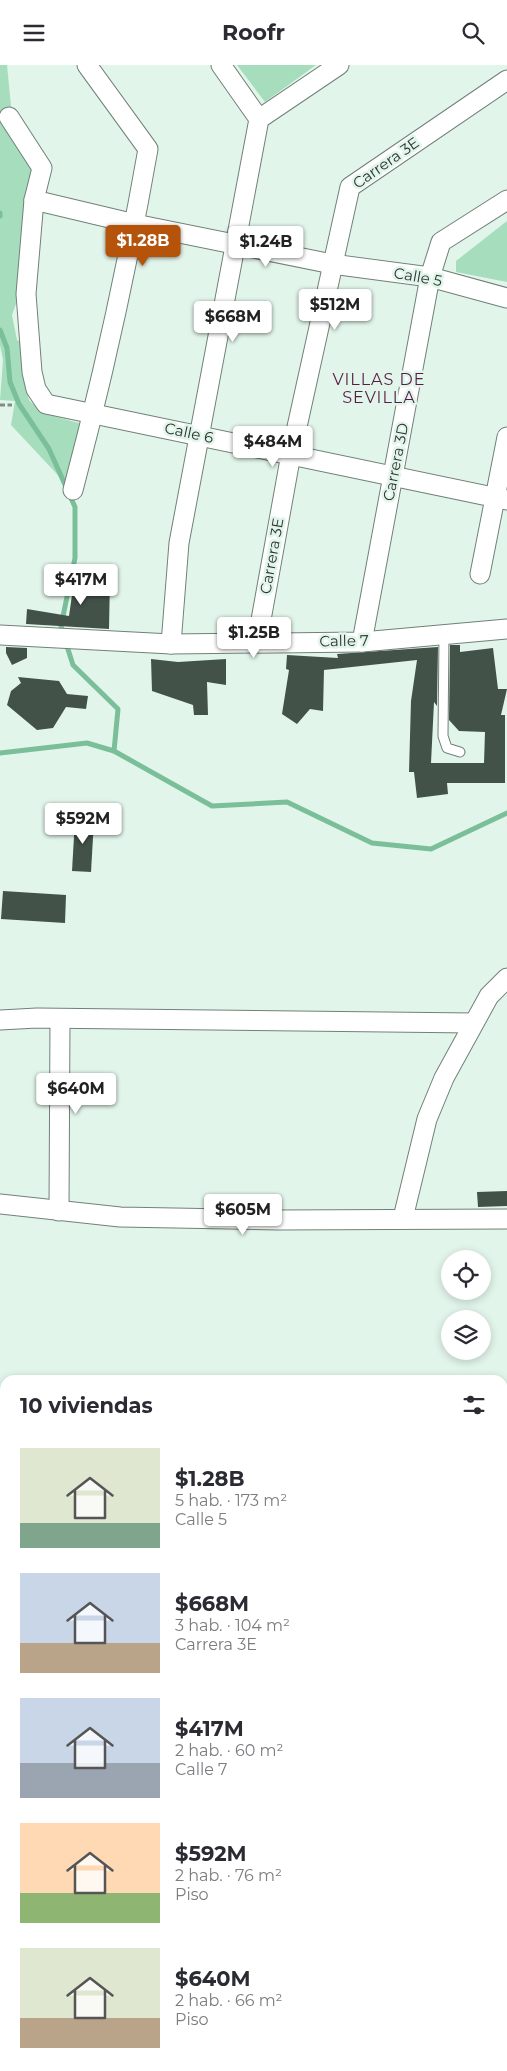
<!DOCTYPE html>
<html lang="es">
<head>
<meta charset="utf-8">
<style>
  :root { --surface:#fff; --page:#f7f7f7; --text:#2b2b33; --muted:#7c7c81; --accent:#b45309 }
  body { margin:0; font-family:Montserrat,sans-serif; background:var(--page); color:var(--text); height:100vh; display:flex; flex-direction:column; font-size:19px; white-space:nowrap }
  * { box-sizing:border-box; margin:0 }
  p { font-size:16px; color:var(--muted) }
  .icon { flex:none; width:28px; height:28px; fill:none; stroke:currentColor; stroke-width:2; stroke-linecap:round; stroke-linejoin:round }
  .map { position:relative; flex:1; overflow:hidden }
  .drawer { position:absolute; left:0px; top:1310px; width:508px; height:696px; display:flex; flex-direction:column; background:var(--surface); border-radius:15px 15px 0 0; box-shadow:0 2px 8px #0003 }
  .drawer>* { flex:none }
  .controls { position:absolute; left:441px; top:1185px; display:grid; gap:10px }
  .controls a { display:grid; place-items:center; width:50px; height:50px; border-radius:50%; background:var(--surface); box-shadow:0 2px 8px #0003; font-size:25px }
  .price { position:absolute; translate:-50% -42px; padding:0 11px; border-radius:5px; background:#fff; color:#222; font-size:16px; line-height:32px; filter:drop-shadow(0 1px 2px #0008) }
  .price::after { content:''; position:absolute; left:50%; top:30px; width:15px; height:11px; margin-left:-8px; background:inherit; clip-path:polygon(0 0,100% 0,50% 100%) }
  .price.active { background:var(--accent); color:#fff }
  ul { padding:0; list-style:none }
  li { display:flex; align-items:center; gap:15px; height:125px; padding:0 20px }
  li span { display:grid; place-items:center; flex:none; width:140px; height:100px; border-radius:0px; color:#555 }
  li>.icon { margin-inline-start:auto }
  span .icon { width:60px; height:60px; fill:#fffc; stroke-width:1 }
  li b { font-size:21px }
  h2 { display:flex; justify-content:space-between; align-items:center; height:60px; padding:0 20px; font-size:21px }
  header { display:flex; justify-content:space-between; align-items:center; height:65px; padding:0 20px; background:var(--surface); font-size:22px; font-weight:700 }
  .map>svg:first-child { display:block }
  .green { fill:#a6ddbd }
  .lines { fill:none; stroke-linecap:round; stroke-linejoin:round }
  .stream { stroke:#7abf9a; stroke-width:5 }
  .building { fill:#435249 }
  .lane-casing { stroke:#718177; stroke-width:11 }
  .street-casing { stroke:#718177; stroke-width:21 }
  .path { stroke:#808c85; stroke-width:3; stroke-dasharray:5 2.5; stroke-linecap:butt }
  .lane { stroke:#fff; stroke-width:9 }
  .street { stroke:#fff; stroke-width:19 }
  .labels { text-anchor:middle; stroke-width:5; stroke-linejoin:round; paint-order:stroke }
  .street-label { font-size:15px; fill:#2d3430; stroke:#e2f5ea }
  .neighbourhood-label { font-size:16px; letter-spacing:1px; fill:#551c46; stroke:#e2f5ea }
</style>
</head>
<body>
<header><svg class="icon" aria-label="menu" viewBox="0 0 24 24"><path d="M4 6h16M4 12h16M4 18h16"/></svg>Roofr<svg class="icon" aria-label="search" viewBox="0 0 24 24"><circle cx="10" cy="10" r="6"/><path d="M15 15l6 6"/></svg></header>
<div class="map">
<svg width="507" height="2006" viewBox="0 0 507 2006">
  <rect width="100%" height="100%" fill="#e2f5ea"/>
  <g class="green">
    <path d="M0 0H7L11 41 38 104 22 222 12 250 17 275 27 282 28 293 22 309 29 335 42 348 86 360 70 423 11 360 15 336 0 335 3 295 0 280Z"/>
    <path d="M237 0H316L265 37Z"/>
    <path d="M507 156V217L456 207V196Z"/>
  </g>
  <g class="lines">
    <g class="stream">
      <path d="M0 148V151"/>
      <path d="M0 265 7 283 10 317 19 339 49 384 75 442V493L61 561 64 570"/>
      <path d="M66 578 73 600 118 644 114 686"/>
      <path d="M0 688 87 678 114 686 212 741 287 737 372 778 431 784 507 748"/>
    </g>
  </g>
  <g class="building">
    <path d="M75 509 110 512 109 564 26 559 27 544 69 551Z"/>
    <path d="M450 580H460V587L493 583 498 624H507L501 650H505V718H447L448 729 417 733 414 707H409L411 636 417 595 324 605 323 646 310 644 297 659 282 649 289 605 286 604 287 590 338 593 337 589 438 582 437 641 434 637 431 698H484L485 667 459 666 449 655Z"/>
    <path d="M6 582 27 583V593L12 600 6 588Z"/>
    <path d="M151 594 178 597 226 594V620L207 617 208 650H194L193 640 152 626Z"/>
    <path d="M18 612 59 616 67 629 88 631 86 644 66 642 53 663 37 665 7 640 11 626 21 618Z"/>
    <path d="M75 754 94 755 91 807 72 806Z"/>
    <path d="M3 826 66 830 65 858 1 854Z"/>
    <path d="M507 1126V1141L478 1142 477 1127Z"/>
  </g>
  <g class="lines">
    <g class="lane-casing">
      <path id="lane" d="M444 571 443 671 447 683 460 687"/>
    </g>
    <g class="street-casing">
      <g id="street">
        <path d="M221 0 259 54"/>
        <path d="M9 52 42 103 34 135 26 229 32 307 36 324 46 339 507 435"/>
        <path d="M34 135 135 159 332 199 430 212 507 233"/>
        <path d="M73 425C103 312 128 198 148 84L87 0"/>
        <path d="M480 509 507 372"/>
        <path d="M0 570 171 579 362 577 507 564"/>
        <path d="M257 577 291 389 350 122 507 15"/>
        <path d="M362 577 430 212 441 177 507 135"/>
        <path d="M171 579 179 478 259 54 339 0"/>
        <path d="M0 955 37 953 473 958"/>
        <path d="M0 1139 120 1152 277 1155 507 1154"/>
        <path d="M59 1146 60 954"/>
        <path d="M403 1153 427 1054 444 1013 489 931 507 913"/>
        <path d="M502 1491H507"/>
        <path d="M502 1511H507"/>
        <path d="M502 1891 507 1897"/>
        <path d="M55 2006 56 2001"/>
      </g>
    </g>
    <path class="path" d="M0 340H12"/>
    <use href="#lane" class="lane"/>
    <use href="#street" class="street"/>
  </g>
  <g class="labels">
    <g class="street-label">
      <text transform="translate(386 98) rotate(-35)" y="5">Carrera 3E</text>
      <text transform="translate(418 212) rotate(10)" y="5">Calle 5</text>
      <text transform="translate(189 368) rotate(12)" y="5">Calle 6</text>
      <text transform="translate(396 397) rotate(-79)" y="5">Carrera 3D</text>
      <text transform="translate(272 491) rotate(-80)" y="5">Carrera 3E</text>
      <text transform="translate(344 576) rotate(-1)" y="5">Calle 7</text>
    </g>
    <g class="neighbourhood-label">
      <text x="379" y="320">VILLAS DE<tspan x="379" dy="18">SEVILLA</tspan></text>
    </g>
  </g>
</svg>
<div class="controls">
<a><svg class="icon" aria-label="locate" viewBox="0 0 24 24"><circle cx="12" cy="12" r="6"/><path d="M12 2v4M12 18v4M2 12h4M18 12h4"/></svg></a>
<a><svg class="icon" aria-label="layers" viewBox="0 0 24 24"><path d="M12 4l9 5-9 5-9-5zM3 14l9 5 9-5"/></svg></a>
</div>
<b class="price active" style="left:143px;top:202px">$1.28B</b>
<b class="price" style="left:266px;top:203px">$1.24B</b>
<b class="price" style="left:335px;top:266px">$512M</b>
<b class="price" style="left:233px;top:278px">$668M</b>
<b class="price" style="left:273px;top:403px">$484M</b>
<b class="price" style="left:81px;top:541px">$417M</b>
<b class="price" style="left:254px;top:594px">$1.25B</b>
<b class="price" style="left:83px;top:780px">$592M</b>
<b class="price" style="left:76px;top:1050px">$640M</b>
<b class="price" style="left:243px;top:1171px">$605M</b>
<section class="drawer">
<h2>10 viviendas<svg class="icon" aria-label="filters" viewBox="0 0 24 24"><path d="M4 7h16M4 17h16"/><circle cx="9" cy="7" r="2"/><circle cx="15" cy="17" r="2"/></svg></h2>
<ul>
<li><span style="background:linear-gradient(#dfe7d0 75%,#7fa58c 0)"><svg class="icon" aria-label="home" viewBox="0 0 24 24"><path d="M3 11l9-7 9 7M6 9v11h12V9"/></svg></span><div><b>$1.28B</b><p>5 hab. · 173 m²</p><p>Calle 5</p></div></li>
<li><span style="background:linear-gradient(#c9d6e8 70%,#b9a48a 0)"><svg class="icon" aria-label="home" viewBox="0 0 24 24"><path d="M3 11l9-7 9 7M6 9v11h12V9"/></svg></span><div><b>$668M</b><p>3 hab. · 104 m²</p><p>Carrera 3E</p></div></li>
<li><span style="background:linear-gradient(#c9d6e8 65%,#9aa5b1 0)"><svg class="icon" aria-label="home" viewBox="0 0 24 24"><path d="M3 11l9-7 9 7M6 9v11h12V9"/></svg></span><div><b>$417M</b><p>2 hab. · 60 m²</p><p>Calle 7</p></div></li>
<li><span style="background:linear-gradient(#ffd9b3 70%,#8fb573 0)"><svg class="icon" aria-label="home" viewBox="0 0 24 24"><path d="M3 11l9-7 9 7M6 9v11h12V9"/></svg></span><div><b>$592M</b><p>2 hab. · 76 m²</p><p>Piso</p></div></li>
<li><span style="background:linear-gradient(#dfe7d0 70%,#b9a48a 0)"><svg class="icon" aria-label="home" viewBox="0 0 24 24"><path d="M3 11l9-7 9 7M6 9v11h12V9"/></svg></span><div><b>$640M</b><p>2 hab. · 66 m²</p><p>Piso</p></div></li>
</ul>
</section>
</div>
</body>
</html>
